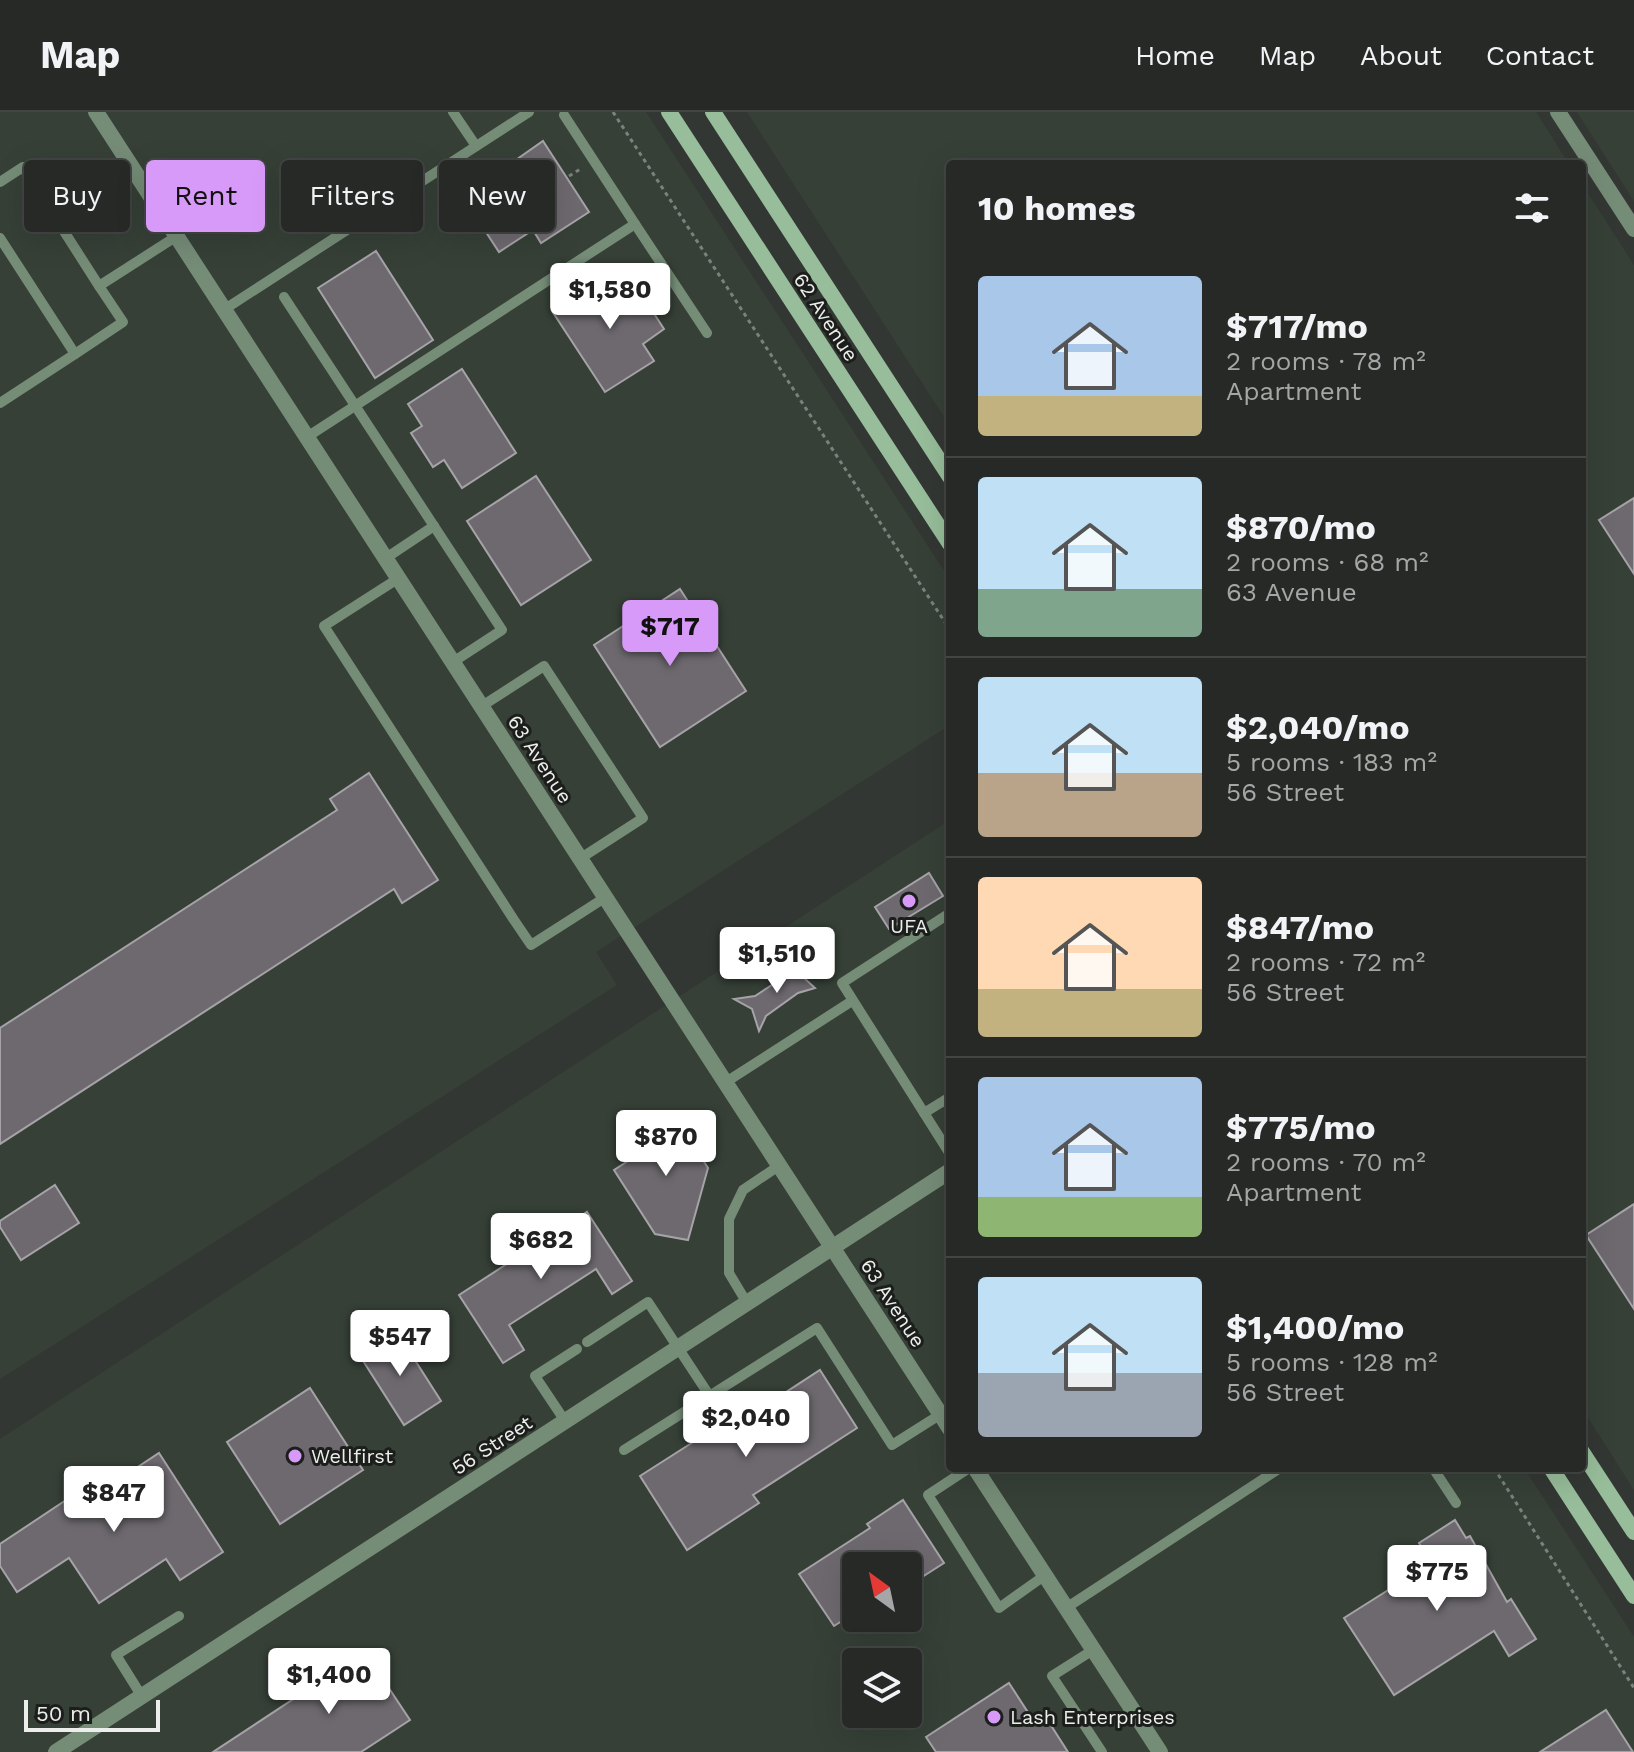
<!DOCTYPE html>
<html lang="en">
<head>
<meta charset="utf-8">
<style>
  :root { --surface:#262926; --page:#323532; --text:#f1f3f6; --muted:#a4a6a7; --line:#424543; --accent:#d89af8 }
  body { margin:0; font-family:"Work Sans",sans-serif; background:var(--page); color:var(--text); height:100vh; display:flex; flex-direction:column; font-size:30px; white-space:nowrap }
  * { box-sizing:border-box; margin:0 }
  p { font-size:26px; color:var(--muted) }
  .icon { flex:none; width:44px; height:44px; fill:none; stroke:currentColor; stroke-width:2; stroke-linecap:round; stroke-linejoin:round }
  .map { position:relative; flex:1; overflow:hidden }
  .details { position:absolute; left:946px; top:48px; width:640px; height:1312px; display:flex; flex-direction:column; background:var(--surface); border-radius:8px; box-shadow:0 8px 32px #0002,0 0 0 2px var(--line) }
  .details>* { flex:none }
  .guide { position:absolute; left:24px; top:48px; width:760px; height:72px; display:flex; gap:16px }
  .needle { width:52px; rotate:327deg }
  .controls { position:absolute; left:842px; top:1440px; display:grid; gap:16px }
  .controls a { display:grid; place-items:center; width:80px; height:80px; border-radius:8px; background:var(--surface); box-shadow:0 8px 32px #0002,0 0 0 2px var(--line); font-size:40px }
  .scale { position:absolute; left:24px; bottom:20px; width:136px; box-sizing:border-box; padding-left:8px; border:4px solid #eceeec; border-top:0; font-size:22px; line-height:28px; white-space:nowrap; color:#eceeec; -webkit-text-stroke:6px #1c1e1c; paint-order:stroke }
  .price { position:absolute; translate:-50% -68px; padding:0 18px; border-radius:8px; background:#fff; color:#222; font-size:26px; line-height:52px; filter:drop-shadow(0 2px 4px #0008) }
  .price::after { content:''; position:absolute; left:50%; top:48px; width:24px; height:18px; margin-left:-12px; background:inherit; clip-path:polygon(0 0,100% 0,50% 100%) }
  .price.selected { background:var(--accent); color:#111 }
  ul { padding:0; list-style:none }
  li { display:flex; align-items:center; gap:24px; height:200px; padding:0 32px }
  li+li { border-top:2px solid var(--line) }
  li span { display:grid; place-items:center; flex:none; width:224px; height:160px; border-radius:8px; color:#555 }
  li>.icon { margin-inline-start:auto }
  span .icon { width:96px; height:96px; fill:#fffc; stroke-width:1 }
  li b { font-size:34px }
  h2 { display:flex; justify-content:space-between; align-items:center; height:96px; padding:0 32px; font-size:34px }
  .chip { padding:0 28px; border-radius:8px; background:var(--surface); box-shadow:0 8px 32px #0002,0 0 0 2px var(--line); font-size:28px; line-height:72px }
  .chip.selected { background:var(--accent); color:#111 }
  header { display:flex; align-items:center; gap:48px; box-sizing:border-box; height:112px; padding:0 40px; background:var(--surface); border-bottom:2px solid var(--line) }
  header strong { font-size:38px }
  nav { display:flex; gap:44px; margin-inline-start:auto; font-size:28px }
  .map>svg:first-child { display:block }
  .built { fill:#364037; fill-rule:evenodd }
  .building { fill:#6d696f; stroke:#a6a3a8; stroke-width:2 }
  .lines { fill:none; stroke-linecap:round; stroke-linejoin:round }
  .path { stroke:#7d817d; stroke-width:3; stroke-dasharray:4 4; stroke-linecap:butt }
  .service { stroke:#758c77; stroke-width:10 }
  .minor { stroke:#758c77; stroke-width:16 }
  .secondary { stroke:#97bd9a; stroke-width:16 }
  .poi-dot { fill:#d89af8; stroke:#1c1e1c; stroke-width:3 }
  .labels { text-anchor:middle; stroke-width:6; stroke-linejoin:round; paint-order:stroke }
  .street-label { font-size:20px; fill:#eceeec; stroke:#1c1e1c }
  .poi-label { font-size:20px; fill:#eceeec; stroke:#1c1e1c; text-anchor:start }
</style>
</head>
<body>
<header>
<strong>Map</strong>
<nav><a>Home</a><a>Map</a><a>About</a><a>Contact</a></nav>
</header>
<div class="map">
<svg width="1634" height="1640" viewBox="0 0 1634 1640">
  <rect width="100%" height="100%" fill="#333733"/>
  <g class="built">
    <path d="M0 0H646L950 468V613L596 840 617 873 0 1267Z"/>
    <path d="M747 0H1536L1569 52H950V314Z"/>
    <path d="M1577 0H1634V89Z"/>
    <path d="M1582 72 1634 153V1378L1582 1296Z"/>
    <path d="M950 708V1356H1524L1634 1525V1640H0V1327ZM856 1454H908V1506H856ZM856 1550H908V1602H856Z"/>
  </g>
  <g class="building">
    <path d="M543 29 589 100 541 131 533 118 499 140 463 85Z"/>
    <path d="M376 139 433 228 375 266 318 176Z"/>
    <path d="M601 167 611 182 633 169 664 217 643 232 654 249 605 280 552 199Z"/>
    <path d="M462 257 516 341 462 376 444 348 433 355 411 321 422 314 408 292Z"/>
    <path d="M536 364 591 448 521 493 467 409Z"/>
    <path d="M1634 386V462L1599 408Z"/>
    <path d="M680 477 746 579 660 635 594 533Z"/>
    <path d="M369 661 438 768 402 791 394 777 0 1032V916L337 698 330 687Z"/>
    <path d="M929 761 943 784 889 817 875 795Z"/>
    <path d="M799 849 803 865 815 876 798 881 766 904 759 919 752 897 734 887 755 884 787 863Z"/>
    <path d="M672 1000 708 1056 688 1128 655 1122 614 1058 642 1040 633 1026Z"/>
    <path d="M55 1073 79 1111 21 1148 0 1115V1109Z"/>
    <path d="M1634 1092V1197L1586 1123Z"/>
    <path d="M587 1100 632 1169 612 1182 596 1157 509 1213 524 1238 503 1251 459 1183Z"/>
    <path d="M397 1220 441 1289 404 1313 360 1244Z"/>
    <path d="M820 1258 857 1316 753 1383 759 1391 687 1438 640 1364 712 1318 717 1325Z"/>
    <path d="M310 1276 363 1358 280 1412 227 1330Z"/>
    <path d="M159 1341 223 1440 180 1468 166 1447 99 1491 69 1446 17 1480 0 1454V1432L93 1370 100 1380Z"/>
    <path d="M903 1388 944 1451 908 1474V1454H856V1500L834 1514 799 1462 870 1416 867 1412Z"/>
    <path d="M1455 1408 1466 1426 1470 1424 1507 1490 1511 1487 1536 1527 1509 1544 1494 1519 1394 1583 1344 1506 1431 1451 1419 1431Z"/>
    <path d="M365 1540 410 1608 361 1640H213Z"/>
    <path d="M1009 1571 1033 1608 1043 1601 1068 1640H936L926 1625Z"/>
    <path d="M1606 1598 1633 1640H1540Z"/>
  </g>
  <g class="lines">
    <g class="path">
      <path d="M613 0 950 518"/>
      <path d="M569 64 582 56"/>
      <path d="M651 191 665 182"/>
      <path d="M1494 1356 1634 1576"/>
    </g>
    <g class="service">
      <path d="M453 0 476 34"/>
      <path d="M564 3 635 112"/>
      <path d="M0 70 23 55 99 174 177 124"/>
      <path d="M0 126 75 242 0 291"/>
      <path d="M284 185 502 518 453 550"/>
      <path d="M225 197 529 0"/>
      <path d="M75 242 123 210 99 174"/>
      <path d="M307 325 635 112 707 221"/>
      <path d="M386 446 434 414"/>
      <path d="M399 466 324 514 514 808 531 833 606 785"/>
      <path d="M482 594 544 554 643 706 581 746"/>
      <path d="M950 801 842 871 950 1042"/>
      <path d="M726 970 852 889"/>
      <path d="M924 1001 950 985"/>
      <path d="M747 1191 729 1161V1107L743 1078 780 1053"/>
      <path d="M587 1230 648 1190 709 1283"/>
      <path d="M565 1309 535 1264 577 1237"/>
      <path d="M624 1338 817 1216 892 1333 941 1302"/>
      <path d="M969 1356 928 1383 999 1496 1044 1464"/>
      <path d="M1433 1356 1456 1391"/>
      <path d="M1066 1496 1280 1356"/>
      <path d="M1093 1538 1052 1564 1102 1640"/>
      <path d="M141 1583 116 1543 179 1504"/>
    </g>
    <g class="minor">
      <path d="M96 0 950 1317"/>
      <path d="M1558 0 1634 117"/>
      <path d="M975 1356 1160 1640"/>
      <path d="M56 1640 950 1059"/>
    </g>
    <g class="secondary">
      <path d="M669 0 950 432"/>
      <path d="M713 0 950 365"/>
      <path d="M1582 1340 1634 1420"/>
      <path d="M1551 1356 1634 1484"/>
    </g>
  </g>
  <g class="poi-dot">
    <circle cx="909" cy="789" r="8"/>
    <circle cx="295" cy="1344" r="8"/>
    <circle cx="994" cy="1605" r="8"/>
  </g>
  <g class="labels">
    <g class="street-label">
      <text transform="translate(826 205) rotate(57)" y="7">62 Avenue</text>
      <text transform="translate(540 647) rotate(57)" y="7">63 Avenue</text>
      <text transform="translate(893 1191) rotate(57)" y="7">63 Avenue</text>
      <text transform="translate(492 1333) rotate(-33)" y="7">56 Street</text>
    </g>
    <g class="poi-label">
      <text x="909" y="821" text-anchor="middle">UFA</text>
      <text x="311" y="1351">Wellfirst</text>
      <text x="1010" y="1612">Lash Enterprises</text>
    </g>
  </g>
</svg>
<div class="controls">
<a><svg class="needle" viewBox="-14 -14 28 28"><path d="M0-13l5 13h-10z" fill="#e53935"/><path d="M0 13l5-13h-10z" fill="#a4a6a7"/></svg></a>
<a><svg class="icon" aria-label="layers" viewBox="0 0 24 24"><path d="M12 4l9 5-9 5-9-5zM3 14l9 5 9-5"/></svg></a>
</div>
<div class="scale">50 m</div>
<b class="price" style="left:610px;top:219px">$1,580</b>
<b class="price selected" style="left:670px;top:556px">$717</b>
<b class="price" style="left:777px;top:883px">$1,510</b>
<b class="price" style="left:666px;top:1066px">$870</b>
<b class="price" style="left:541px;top:1169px">$682</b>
<b class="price" style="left:400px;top:1266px">$547</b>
<b class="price" style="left:746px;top:1347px">$2,040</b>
<b class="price" style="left:114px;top:1422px">$847</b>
<b class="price" style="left:1437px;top:1501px">$775</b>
<b class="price" style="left:329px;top:1604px">$1,400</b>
<div class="guide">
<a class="chip">Buy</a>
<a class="chip selected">Rent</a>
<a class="chip">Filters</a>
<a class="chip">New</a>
</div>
<section class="details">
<h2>10 homes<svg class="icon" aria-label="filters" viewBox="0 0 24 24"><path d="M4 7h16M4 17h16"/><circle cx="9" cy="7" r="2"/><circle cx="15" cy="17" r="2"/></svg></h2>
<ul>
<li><span style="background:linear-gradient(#a9c7e8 75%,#c2b280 0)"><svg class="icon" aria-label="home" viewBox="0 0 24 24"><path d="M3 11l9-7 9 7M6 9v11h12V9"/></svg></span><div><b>$717/mo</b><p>2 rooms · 78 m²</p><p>Apartment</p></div></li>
<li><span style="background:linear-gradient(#bfe0f5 70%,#7fa58c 0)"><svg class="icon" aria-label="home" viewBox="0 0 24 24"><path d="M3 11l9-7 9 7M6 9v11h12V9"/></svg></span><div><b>$870/mo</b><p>2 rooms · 68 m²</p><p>63 Avenue</p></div></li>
<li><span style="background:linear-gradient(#bfe0f5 60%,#b9a48a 0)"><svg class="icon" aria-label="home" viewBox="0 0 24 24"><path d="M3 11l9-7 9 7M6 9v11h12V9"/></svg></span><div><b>$2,040/mo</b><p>5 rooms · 183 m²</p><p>56 Street</p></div></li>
<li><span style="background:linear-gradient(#ffd9b3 70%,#c2b280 0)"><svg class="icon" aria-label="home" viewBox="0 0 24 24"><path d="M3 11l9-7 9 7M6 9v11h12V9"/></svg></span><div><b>$847/mo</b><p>2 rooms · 72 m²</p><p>56 Street</p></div></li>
<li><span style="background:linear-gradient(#a9c7e8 75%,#8fb573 0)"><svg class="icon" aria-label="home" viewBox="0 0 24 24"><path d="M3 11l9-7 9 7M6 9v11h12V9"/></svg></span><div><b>$775/mo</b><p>2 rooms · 70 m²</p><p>Apartment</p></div></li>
<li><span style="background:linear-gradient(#bfe0f5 60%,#9aa5b1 0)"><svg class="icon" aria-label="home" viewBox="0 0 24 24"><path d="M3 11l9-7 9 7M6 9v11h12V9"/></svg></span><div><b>$1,400/mo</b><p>5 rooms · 128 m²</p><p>56 Street</p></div></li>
</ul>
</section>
</div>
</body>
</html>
